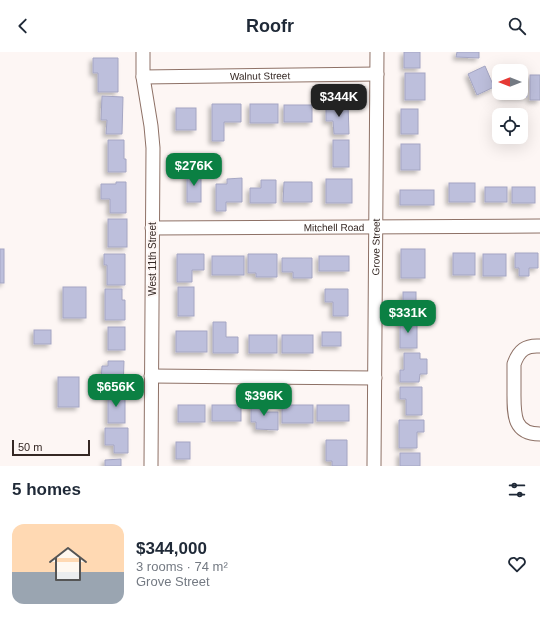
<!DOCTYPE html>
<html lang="en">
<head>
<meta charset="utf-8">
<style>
  :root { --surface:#fff; --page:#f6f6f7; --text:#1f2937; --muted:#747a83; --line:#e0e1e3; --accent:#0b8043 }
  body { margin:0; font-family:Arial,sans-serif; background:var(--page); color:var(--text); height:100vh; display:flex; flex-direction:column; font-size:15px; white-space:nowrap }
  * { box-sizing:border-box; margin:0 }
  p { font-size:13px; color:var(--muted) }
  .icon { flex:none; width:22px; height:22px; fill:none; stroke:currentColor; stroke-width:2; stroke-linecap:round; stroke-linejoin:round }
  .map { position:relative; height:414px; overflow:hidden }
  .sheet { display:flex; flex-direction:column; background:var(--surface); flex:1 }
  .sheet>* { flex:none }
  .needle { width:26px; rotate:270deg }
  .buttons { position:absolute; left:492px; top:12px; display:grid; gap:8px }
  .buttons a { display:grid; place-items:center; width:36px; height:36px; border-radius:8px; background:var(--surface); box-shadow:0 4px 16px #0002; font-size:20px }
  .scale { position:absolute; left:12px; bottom:10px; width:78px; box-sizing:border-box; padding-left:4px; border:2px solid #352824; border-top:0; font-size:11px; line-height:14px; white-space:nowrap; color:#352824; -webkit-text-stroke:3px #fdf6f4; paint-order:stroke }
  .price { position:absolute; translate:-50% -34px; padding:0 9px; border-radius:8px; background:var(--accent); color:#fff; font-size:13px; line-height:26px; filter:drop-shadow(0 1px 2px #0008) }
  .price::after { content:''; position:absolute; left:50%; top:24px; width:12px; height:9px; margin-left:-6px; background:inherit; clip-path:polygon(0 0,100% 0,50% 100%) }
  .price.on { background:#222; color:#fff }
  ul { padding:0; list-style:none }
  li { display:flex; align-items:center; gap:12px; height:100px; padding:0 12px }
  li+li { border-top:1px solid var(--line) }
  li span { display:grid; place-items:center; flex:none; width:112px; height:80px; border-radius:12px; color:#555 }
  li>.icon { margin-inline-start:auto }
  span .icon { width:48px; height:48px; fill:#fffc; stroke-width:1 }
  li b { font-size:17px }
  h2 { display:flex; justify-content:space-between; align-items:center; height:48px; padding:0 12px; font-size:17px }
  header { display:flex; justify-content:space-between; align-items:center; height:52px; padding:0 12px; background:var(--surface); font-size:18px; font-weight:800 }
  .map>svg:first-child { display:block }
  .building { fill:#bdbfdc; stroke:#a5a6c3; filter:url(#shadow) }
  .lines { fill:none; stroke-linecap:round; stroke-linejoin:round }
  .minor-casing { stroke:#8e7166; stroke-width:15 }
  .minor { stroke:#fff; stroke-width:13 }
  .labels { text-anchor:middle; stroke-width:4; stroke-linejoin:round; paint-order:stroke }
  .street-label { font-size:10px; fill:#352824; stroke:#fdf6f4 }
</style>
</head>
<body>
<header><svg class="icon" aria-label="back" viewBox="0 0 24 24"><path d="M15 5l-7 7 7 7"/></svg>Roofr<svg class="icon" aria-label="search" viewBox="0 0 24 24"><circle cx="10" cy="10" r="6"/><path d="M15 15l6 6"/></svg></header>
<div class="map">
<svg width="540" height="414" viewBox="0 0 540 414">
  <defs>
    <filter id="shadow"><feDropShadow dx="-3" dy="3" stdDeviation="2" flood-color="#0004"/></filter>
  </defs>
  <rect width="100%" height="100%" fill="#fdf6f4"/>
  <g class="building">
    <rect x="404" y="0" width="16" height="16"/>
    <path d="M457 0H479V6L456 5Z"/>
    <path d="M93 6H118V40H98V21H93Z"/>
    <path d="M485 14 494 35 477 43 468 22Z"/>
    <rect x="405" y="21" width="20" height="27"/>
    <rect x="530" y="23" width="10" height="25"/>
    <path d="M521 24H527V45H502V41H521Z"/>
    <path d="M102 44 123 45 122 82H106L107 68H101Z"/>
    <path d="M348 51 349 82H334L333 69H326V57H332L331 52Z"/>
    <path d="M212 52H241V70H224V89H212Z"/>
    <rect x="250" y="52" width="28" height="19"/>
    <rect x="284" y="53" width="28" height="17"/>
    <rect x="176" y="56" width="20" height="22"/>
    <rect x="401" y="57" width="17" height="25"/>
    <path d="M108 88H124V107H126V120H108Z"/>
    <rect x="333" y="88" width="16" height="27"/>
    <rect x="401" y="92" width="19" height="26"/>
    <rect x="187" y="120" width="14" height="30"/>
    <path d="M242 126V150H226V159H216V132H227V127Z"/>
    <rect x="326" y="127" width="26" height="24"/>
    <path d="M261 128H276V151H250V136H261Z"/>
    <path d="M116 130H126V161H110V147H101V132H116Z"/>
    <path d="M284 130H312V150H283Z"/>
    <rect x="449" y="131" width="26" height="19"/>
    <rect x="485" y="135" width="22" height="15"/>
    <rect x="512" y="135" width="23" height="16"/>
    <rect x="400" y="138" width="34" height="15"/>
    <rect x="108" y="167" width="19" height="28"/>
    <rect x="0" y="197" width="4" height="34"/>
    <rect x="401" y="197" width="24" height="29"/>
    <rect x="453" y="201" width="22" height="22"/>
    <path d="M515 201H538V216H529V224H519V216H515Z"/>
    <path d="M104 202H125V233H107V213H104Z"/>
    <path d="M177 202H204V218H192V230H177Z"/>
    <path d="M248 202H277V225H256V221H248Z"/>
    <rect x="483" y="202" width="23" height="22"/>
    <rect x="212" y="204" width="32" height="19"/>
    <rect x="319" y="204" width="30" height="15"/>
    <path d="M282 206H312V226H293V220H282Z"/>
    <rect x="63" y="235" width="23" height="31"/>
    <rect x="178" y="235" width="16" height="29"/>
    <path d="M105 237H122V248H125V268H105Z"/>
    <path d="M325 237H348V264H333V250H325Z"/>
    <rect x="403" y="240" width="13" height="23"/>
    <rect x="400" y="268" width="17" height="28"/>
    <path d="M213 270H226V285H238V301H213Z"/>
    <rect x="108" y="275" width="17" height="23"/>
    <rect x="34" y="278" width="17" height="14"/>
    <rect x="176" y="279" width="31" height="21"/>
    <rect x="322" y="280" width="19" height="14"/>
    <rect x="249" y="283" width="28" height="18"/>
    <rect x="282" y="283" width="31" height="18"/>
    <path d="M404 301H420V307H427V322H420L419 330H400V318H404Z"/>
    <path d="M108 309H124L123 338H116V329L101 328 102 314H108Z"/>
    <rect x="58" y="325" width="21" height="30"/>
    <path d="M400 335H422V363H406V347H400Z"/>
    <rect x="108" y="342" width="17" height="29"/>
    <path d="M251 350 265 351V360H278V378L256 377V370H251Z"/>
    <rect x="178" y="353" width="27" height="17"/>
    <rect x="212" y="353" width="29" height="16"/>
    <rect x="282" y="353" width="31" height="18"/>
    <rect x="317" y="353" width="32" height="16"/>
    <path d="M399 368H424V380H417V396H399Z"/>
    <path d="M105 376H128V401H114V393H105Z"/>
    <path d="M326 388H347V414H332V409H326Z"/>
    <rect x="176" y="390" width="14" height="17"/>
    <rect x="400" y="401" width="20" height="13"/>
    <path d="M121 407V414H105V408Z"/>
  </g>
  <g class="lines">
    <g class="minor-casing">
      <g id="minor">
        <path d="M143 0V25L151 74 153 96 151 414"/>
        <path id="s1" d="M143 25 377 22"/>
        <path id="s2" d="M152 176 540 174"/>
        <path d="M540 294C526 293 519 298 514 312 514 322 514 331 514 341 514 362 513 382 540 382"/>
        <path d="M151 324 375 326"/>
        <path id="s3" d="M374 414 377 0"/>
      </g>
    </g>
    <use href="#minor" class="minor"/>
  </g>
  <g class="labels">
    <g class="street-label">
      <text dy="4" stroke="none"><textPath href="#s1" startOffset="117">Walnut Street</textPath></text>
      <text dy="4" stroke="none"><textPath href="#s2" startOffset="182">Mitchell Road</textPath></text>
      <text dy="4" stroke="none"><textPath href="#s3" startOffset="219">Grove Street</textPath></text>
      <text transform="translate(152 207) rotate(-90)" y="4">West 11th Street</text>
    </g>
  </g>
</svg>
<div class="buttons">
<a><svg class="needle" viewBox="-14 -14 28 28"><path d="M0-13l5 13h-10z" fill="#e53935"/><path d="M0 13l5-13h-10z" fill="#747a83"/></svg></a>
<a><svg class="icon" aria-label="locate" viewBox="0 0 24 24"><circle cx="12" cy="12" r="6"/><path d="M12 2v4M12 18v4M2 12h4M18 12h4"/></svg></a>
</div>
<div class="scale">50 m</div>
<b class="price on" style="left:339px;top:66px">$344K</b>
<b class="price" style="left:194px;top:135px">$276K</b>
<b class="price" style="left:408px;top:282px">$331K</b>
<b class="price" style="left:116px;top:356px">$656K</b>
<b class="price" style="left:264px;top:365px">$396K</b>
</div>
<section class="sheet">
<h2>5 homes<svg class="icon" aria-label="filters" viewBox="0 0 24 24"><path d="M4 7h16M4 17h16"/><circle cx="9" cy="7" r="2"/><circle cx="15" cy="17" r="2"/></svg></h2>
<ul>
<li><span style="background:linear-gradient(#ffd9b3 60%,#9aa5b1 0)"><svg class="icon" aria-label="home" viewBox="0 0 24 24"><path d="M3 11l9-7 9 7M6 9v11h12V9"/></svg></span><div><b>$344,000</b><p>3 rooms · 74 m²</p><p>Grove Street</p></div><svg class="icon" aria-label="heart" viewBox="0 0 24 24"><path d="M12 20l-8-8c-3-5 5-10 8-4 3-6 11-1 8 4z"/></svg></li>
</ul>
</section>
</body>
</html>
